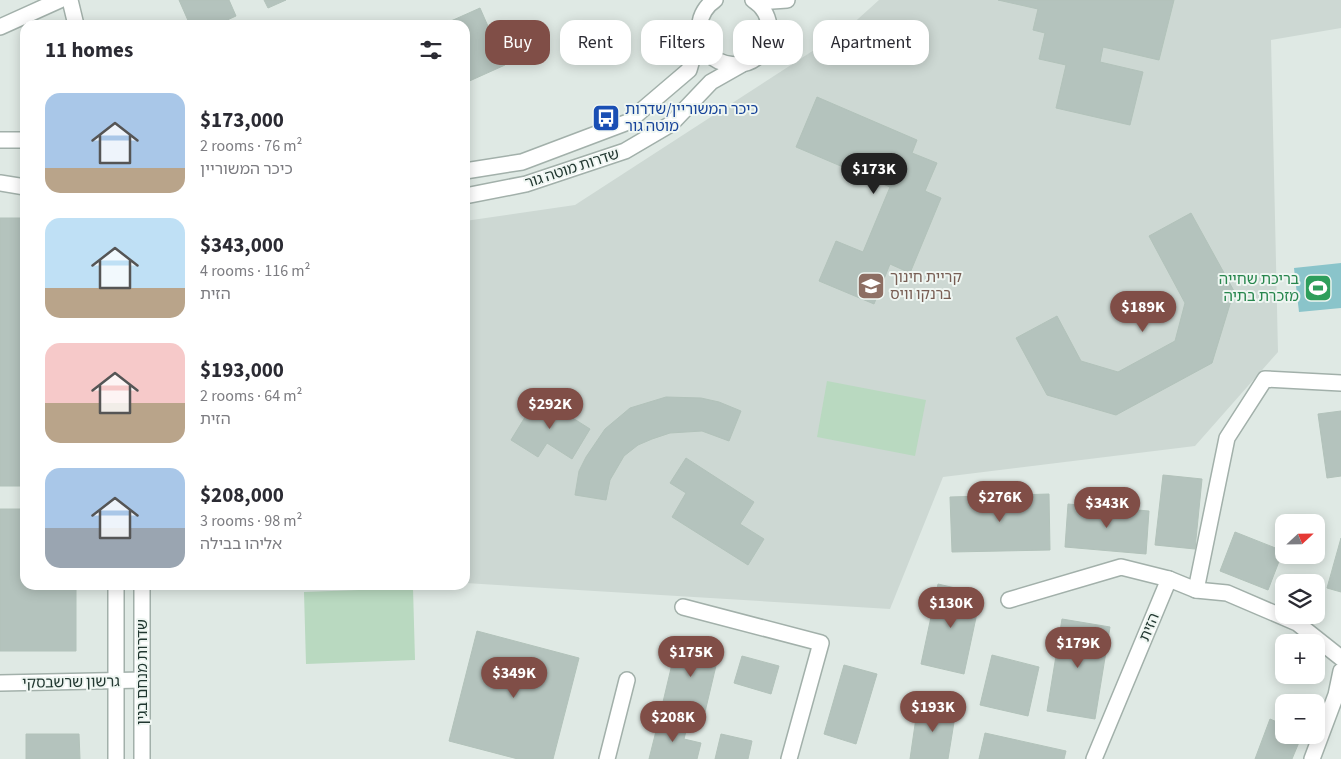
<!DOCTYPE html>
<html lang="en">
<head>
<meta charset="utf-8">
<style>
  :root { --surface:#fff; --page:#f7f7f7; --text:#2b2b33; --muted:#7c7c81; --accent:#804e47 }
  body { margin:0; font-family:"Source Sans 3","Noto Sans Hebrew",sans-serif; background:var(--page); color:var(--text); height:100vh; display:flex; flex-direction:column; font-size:19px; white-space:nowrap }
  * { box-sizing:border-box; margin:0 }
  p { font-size:16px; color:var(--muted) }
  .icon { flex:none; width:28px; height:28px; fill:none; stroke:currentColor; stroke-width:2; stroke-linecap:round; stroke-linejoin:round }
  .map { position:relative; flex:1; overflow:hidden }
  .sheet { position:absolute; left:20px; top:20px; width:450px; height:570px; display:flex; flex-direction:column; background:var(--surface); border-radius:15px; box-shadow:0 2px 12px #0003 }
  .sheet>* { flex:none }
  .hud { position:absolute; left:485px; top:20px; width:475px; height:45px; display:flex; gap:10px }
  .needle { width:32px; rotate:68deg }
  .controls { position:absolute; left:1275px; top:514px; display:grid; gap:10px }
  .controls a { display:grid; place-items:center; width:50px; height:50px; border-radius:10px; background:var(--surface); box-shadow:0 2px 12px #0003; font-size:25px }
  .price { position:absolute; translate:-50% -42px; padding:0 11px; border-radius:18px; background:var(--accent); color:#fff; font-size:16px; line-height:32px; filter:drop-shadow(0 1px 2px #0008) }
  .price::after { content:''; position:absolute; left:50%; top:30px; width:15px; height:11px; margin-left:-8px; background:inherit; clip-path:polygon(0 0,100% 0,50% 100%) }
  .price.on { background:#222; color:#fff }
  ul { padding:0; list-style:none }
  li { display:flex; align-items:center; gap:15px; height:125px; padding:0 25px }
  li span { display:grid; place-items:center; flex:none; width:140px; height:100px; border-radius:15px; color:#555 }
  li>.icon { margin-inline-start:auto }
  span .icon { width:60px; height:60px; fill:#fffc; stroke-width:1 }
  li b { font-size:21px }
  h2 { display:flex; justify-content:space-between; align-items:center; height:60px; padding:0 25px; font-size:21px }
  .tag { padding:0 18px; border-radius:15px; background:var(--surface); box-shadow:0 2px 12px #0003; font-size:18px; line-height:45px }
  .tag.on { background:var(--accent); color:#fff }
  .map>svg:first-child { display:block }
  .built { fill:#cdd8d3 }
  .green { fill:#b9d9c0 }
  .water { fill:#8ac4ca }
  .building { fill:#b4c3bd; stroke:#b2c2ba }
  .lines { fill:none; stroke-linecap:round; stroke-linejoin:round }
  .minor-casing { stroke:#a2b0aa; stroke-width:18 }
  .minor { stroke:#fff; stroke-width:15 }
  .labels { text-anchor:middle; stroke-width:4; stroke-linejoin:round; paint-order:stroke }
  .transit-label { font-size:15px; fill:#164399; stroke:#eff6f2; text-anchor:start }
  .street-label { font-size:15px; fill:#213730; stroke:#eff6f2 }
  .education-label { font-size:15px; fill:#785e54; stroke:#eff6f2; text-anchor:start }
  .leisure-label { font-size:15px; fill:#27864d; stroke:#eff6f2; text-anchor:end }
</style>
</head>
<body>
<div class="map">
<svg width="1341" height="759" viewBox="0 0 1341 759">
  <rect width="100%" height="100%" fill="#dfe9e4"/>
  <path class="built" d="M879 0H1341V28L1271 40 1278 352 1195 446 943 477 890 609 465 583V221L575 205 848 28Z"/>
  <g class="green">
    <path d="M827 381 926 400 915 456 817 437Z"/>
    <path d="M413 588 415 660 306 664 304 592Z"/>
  </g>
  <path class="water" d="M1341 263V308L1299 312 1294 268Z"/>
  <g class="building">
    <path d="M179 0H229L236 16 216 25H190Z"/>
    <path d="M264 0H286L268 8Z"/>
    <path d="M998 0H1174L1159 60 1103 47 1100 62 1143 72 1130 125 1056 108 1066 65 1039 59 1045 33 1033 30 1038 9Z"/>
    <path d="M480 8 505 65 465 83V25H442Z"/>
    <path d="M817 97 917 140 912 153 937 163 925 191 941 198 910 273 890 264 874 304 819 281 836 241 863 252 890 187 796 147Z"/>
    <path d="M1191 213 1234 291 1212 363 1116 415 1047 395 1016 338 1057 316 1081 361 1118 372 1175 341 1185 303 1149 236Z"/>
    <rect x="0" y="218" width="25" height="268"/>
    <path d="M538 396 590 429 572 459 547 443 538 457 511 440Z"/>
    <path d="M666 397 701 398 719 402 741 411 729 441 702 431 670 433 652 439 638 445 624 456 610 480 606 500 575 495 579 471 586 457 605 429 630 408Z"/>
    <path d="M1341 411V476L1327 478 1318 414Z"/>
    <path d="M686 458 754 502 740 524 764 539 748 565 672 517 686 493 670 483Z"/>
    <path d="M1163 475 1202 479 1195 549 1155 545Z"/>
    <path d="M1049 494 1050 550 952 552 950 497Z"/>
    <path d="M1068 504 1149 511 1146 554 1065 547Z"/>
    <path d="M0 509H25V585H76V651H0Z"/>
    <path d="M1235 532 1283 551 1268 590 1220 571Z"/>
    <path d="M1341 538V592L1327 588Z"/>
    <path d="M938 584 981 594 964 674 921 664Z"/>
    <path d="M1062 619 1110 627 1095 719 1047 711Z"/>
    <path d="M477 631 579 658 553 759H518L449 741Z"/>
    <path d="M677 643 719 653 705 712 663 702Z"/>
    <path d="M992 655 1039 667 1028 716 980 705Z"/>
    <path d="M742 656 779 666 771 694 734 683Z"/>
    <path d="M844 665 877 674 856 744 824 734Z"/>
    <path d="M918 704 956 710 948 759H910Z"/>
    <path d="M659 719 687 727 684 739 701 743 697 759H649Z"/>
    <path d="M1270 719 1284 725V735H1302L1292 759H1255Z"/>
    <path d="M985 733 1066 751 1064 759H979Z"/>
    <path d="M26 734H79L80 759H26Z"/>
    <path d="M721 734 752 741 748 759H715Z"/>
  </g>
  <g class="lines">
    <g class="minor-casing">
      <g id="minor">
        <path d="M70 0 76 25"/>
        <path d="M715 0C707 5 700 15 700 25 695 74 767 79 769 32 770 19 764 7 753 0"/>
        <path d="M757 2 787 0"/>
        <path d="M0 27 60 0"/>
        <path d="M0 140H25"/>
        <path d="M465 171 522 162 628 122 689 70 699 36"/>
        <path d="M0 183 25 187"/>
        <path d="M465 196 526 184 625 151 671 124 711 82 741 65"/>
        <path d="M116 585V759"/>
        <path d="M1196 590 1227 438 1265 379 1341 383"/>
        <path d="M1009 600 1121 567 1169 579 1196 590 1227 593 1297 623 1341 658"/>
        <path d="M683 607 821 643 789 759"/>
        <path d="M0 683 142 680"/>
        <path d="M142 759V585"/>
        <path d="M607 759 627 680"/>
        <path d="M1094 759 1169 579"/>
        <path d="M1312 759 1336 695 1341 671"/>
      </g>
    </g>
    <use href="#minor" class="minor"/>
  </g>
  <defs>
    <g id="bus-square" transform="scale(1.4375)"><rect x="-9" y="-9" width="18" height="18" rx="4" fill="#1a4fb4" stroke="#eff6f2"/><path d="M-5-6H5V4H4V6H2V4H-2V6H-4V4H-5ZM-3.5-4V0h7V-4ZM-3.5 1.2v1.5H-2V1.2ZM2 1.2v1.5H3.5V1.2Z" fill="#fff"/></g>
    <g id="school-square" transform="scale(1.4375)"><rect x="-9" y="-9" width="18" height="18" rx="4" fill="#8d6e63" stroke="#eff6f2"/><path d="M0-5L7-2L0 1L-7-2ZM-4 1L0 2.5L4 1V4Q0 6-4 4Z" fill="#fff"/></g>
    <g id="stadium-square" transform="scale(1.4375)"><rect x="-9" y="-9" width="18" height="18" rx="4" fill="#2e9e5b" stroke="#eff6f2"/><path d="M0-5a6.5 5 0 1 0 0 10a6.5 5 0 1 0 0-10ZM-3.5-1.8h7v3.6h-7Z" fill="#fff"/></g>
  </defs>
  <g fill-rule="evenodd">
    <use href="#bus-square" x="606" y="118"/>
    <use href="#school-square" x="871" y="286"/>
    <use href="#stadium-square" x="1318" y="288"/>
  </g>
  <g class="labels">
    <g class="transit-label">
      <text x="625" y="114">כיכר המשוריין/שדרות<tspan x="625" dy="17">מוטה גור</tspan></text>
    </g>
    <g class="street-label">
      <text transform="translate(572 168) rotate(-18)" y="5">שדרות מוטה גור</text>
      <text transform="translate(1149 627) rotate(-67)" y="5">הזית</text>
      <text transform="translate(142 672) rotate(-90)" y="5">שדרות מנחם בגין</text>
      <text transform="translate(71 682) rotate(-1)" y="5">גרשון שרשבסקי</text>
    </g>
    <g class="education-label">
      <text x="890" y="282">קריית חינוך<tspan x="890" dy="17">ברנקו וויס</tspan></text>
    </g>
    <g class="leisure-label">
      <text x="1299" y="284">בריכת שחייה<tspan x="1299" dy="17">מזכרת בתיה</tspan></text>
    </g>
  </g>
</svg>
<div class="controls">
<a><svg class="needle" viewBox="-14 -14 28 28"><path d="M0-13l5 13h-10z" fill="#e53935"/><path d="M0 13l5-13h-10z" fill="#7c7c81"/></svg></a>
<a><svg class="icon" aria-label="layers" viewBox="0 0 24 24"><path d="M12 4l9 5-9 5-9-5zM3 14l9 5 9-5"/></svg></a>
<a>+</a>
<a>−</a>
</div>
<b class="price on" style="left:874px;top:195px">$173K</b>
<b class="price" style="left:1143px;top:333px">$189K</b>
<b class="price" style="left:550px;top:430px">$292K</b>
<b class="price" style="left:1000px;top:523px">$276K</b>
<b class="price" style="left:1107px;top:529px">$343K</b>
<b class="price" style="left:951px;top:629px">$130K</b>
<b class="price" style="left:1078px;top:669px">$179K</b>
<b class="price" style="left:691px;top:678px">$175K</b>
<b class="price" style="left:514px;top:699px">$349K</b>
<b class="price" style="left:933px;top:733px">$193K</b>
<b class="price" style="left:673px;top:743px">$208K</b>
<div class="hud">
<a class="tag on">Buy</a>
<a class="tag">Rent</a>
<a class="tag">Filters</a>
<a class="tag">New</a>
<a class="tag">Apartment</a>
</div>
<section class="sheet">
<h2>11 homes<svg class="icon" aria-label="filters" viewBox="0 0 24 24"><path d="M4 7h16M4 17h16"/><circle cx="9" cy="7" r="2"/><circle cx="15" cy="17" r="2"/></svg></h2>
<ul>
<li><span style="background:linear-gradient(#a9c7e8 75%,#b9a48a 0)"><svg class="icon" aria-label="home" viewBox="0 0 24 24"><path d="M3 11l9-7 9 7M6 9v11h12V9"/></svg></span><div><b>$173,000</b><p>2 rooms · 76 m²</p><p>כיכר המשוריין</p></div></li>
<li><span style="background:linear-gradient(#bfe0f5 70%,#b9a48a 0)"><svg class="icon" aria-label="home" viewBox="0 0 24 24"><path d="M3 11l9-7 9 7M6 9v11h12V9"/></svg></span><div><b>$343,000</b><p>4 rooms · 116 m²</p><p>הזית</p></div></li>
<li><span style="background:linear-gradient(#f6c9c9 60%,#b9a48a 0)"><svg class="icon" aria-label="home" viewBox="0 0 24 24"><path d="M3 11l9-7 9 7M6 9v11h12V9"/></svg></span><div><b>$193,000</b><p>2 rooms · 64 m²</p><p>הזית</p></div></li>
<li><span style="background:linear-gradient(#a9c7e8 60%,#9aa5b1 0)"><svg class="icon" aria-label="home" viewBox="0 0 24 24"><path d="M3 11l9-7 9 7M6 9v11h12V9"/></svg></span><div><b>$208,000</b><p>3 rooms · 98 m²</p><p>אליהו בבילה</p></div></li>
</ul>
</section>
</div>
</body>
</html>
